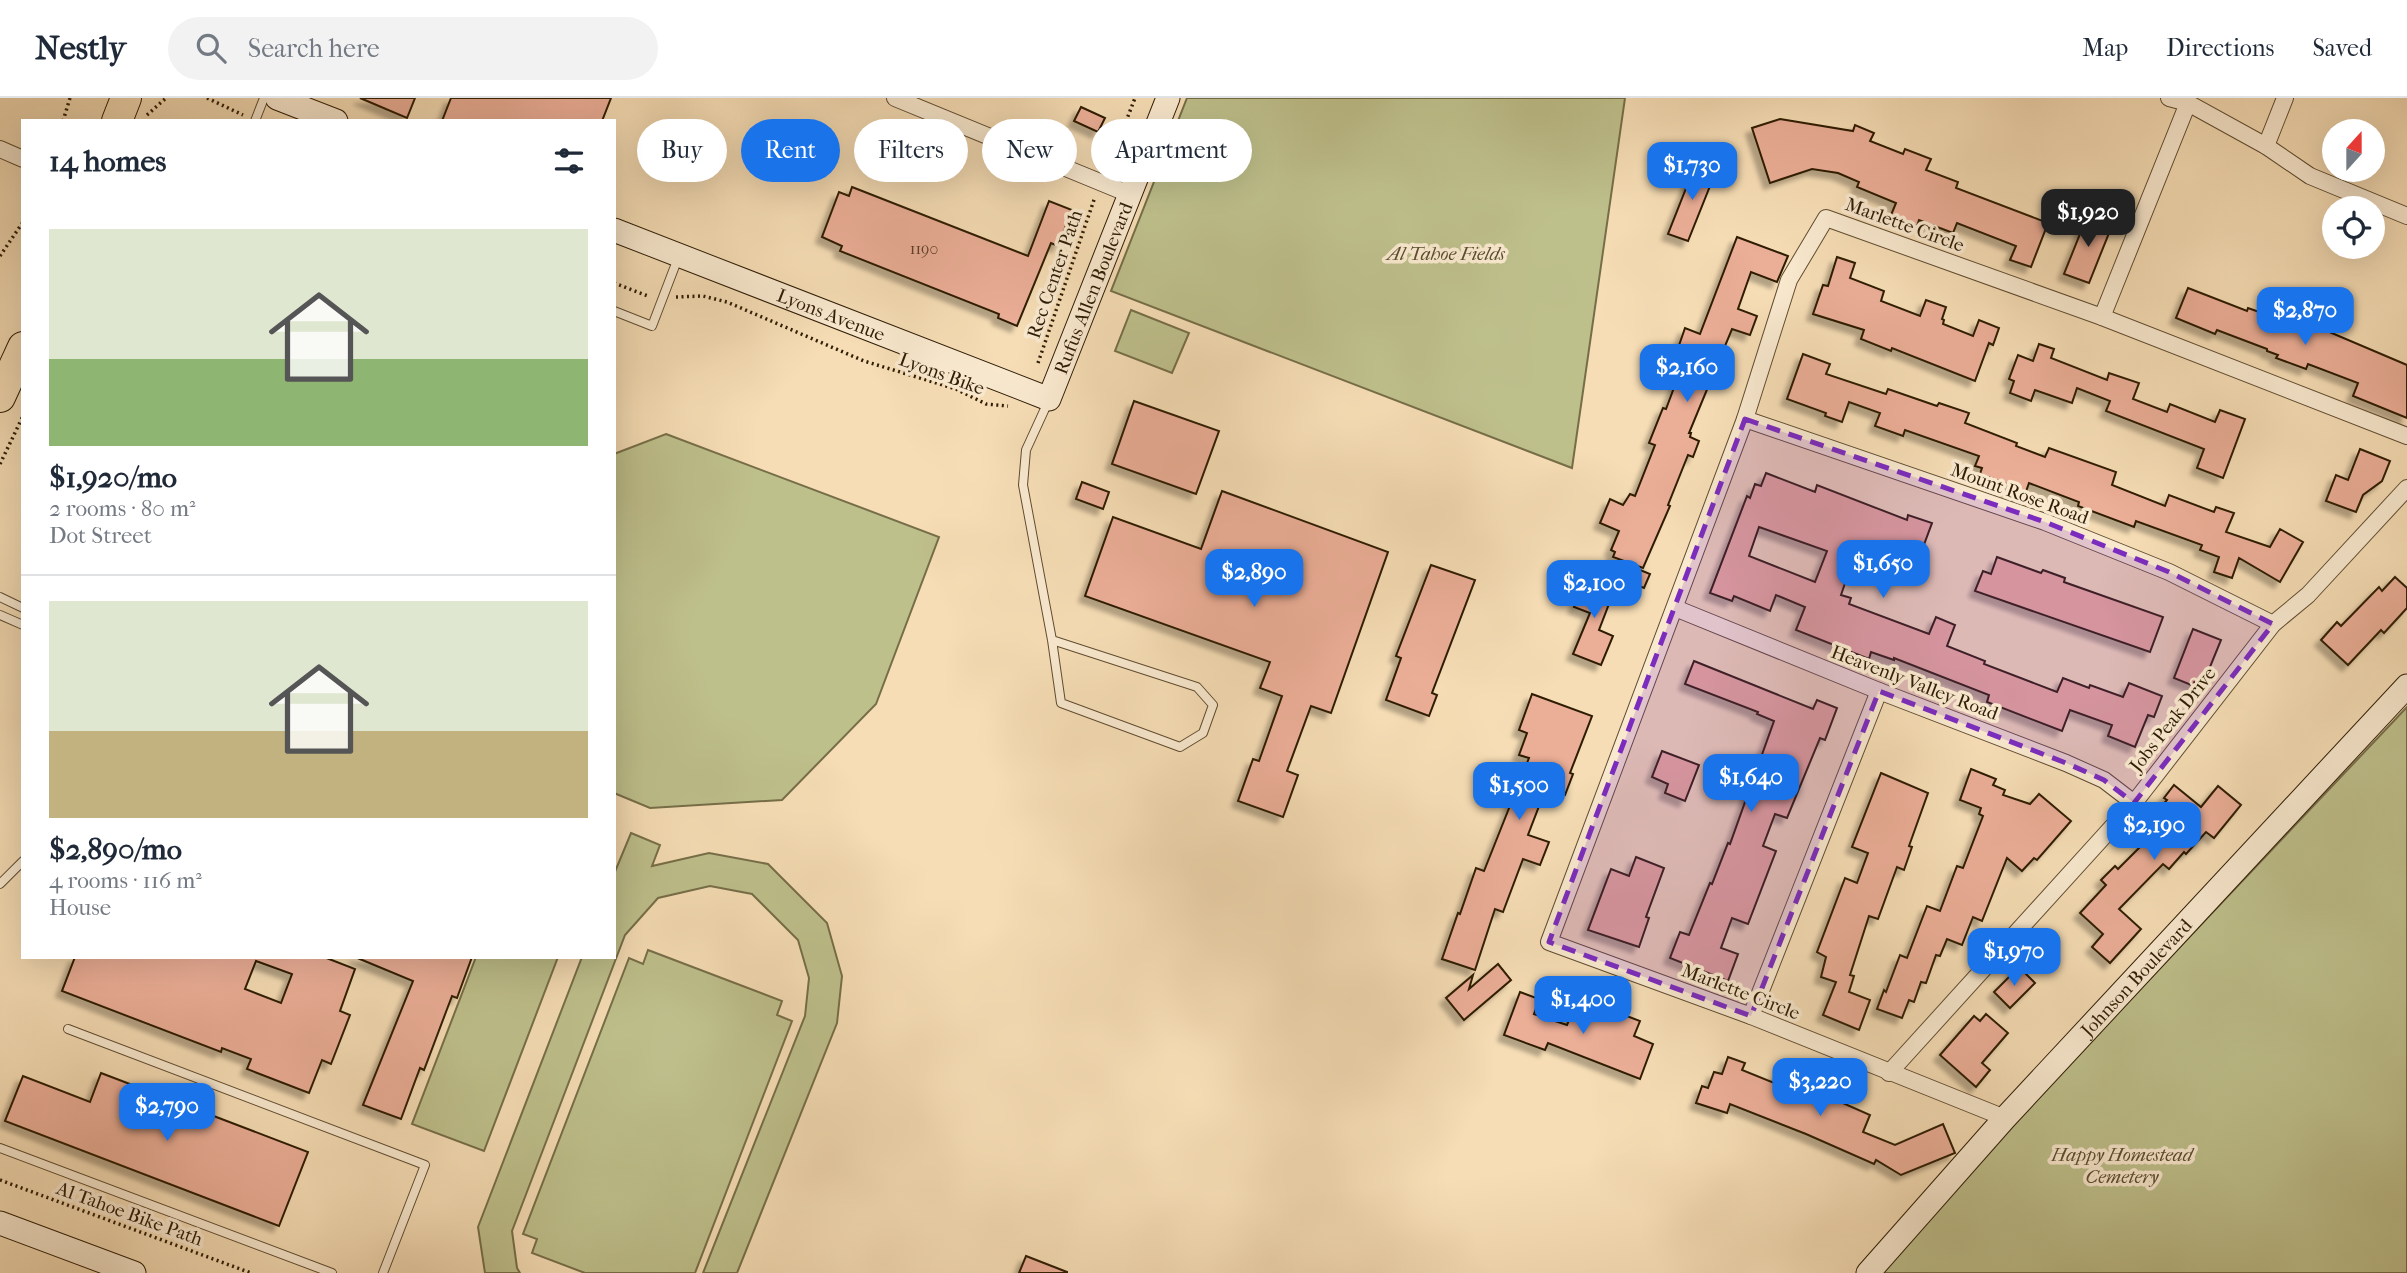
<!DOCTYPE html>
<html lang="en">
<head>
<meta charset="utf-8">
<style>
  :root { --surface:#fff; --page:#f2f2f3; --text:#1f2937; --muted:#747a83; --line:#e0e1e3; --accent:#1a73e8 }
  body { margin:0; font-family:"IM FELL French Canon",serif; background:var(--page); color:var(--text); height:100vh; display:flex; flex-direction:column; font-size:26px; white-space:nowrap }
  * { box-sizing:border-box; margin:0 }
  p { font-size:23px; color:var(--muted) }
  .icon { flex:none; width:38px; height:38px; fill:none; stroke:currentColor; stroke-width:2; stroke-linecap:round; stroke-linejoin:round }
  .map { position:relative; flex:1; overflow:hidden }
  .sheet { position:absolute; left:21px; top:21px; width:595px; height:840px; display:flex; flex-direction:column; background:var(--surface); border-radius:0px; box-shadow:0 7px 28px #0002 }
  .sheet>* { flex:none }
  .guide { position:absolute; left:637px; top:21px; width:665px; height:63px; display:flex; gap:14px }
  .needle { width:46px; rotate:21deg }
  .controls { position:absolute; left:2322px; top:21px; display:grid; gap:14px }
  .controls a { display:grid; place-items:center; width:63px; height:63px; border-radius:50%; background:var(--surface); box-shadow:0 7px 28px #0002; font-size:35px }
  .price { position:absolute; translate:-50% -60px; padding:0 16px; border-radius:14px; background:var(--accent); color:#fff; font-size:23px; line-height:46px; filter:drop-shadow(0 2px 4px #0008) }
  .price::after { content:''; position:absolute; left:50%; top:42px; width:21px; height:16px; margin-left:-10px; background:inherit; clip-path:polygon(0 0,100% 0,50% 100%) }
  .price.current { background:#222; color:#fff }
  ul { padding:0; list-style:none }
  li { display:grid; align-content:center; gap:14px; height:371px; padding:0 28px }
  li+li { border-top:2px solid var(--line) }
  li span { display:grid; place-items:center; height:217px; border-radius:0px; color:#555 }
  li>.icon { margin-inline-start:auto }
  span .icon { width:126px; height:126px; fill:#fffc; stroke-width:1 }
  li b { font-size:30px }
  h2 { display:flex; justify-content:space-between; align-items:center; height:84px; padding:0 28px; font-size:30px }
  .chip { padding:0 24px; border-radius:32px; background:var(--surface); box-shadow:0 7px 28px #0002; font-size:24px; line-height:63px }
  .chip.current { background:var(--accent); color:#fff }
  header { display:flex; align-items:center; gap:42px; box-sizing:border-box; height:98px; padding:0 35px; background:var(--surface); border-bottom:2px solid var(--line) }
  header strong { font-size:33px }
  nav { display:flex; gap:38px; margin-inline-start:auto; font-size:24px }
  .search { width:490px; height:63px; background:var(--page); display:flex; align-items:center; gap:18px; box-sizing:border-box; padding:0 24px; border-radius:38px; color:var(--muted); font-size:26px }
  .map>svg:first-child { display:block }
  .green { fill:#bec08c; stroke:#766e48; stroke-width:2 }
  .building { fill:#ebae97; stroke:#2e1c05; stroke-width:2; fill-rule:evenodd; filter:url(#shadow) }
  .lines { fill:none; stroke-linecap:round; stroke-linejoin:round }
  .lane-casing { stroke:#604c31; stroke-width:10 }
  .street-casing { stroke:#604c31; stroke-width:18 }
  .secondary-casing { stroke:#2e1c05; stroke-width:25 }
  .highway-casing { stroke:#2e1c05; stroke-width:32 }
  .path { stroke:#2e1c05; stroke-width:3.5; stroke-dasharray:2 3.5; stroke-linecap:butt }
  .lane { stroke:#f9e9cf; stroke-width:8 }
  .street { stroke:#f9e9cf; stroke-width:16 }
  .secondary { stroke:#f9e9cf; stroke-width:23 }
  .highway { stroke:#f6ddb5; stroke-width:30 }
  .marked { fill:#7b2cbf; fill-opacity:0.2; stroke:#7b2cbf; stroke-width:5; stroke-dasharray:14 9; stroke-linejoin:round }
  .labels { text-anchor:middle; stroke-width:7; stroke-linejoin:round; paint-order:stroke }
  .number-label { font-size:16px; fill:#5d402a }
  .street-label { font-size:19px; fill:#2e1c05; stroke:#f9e9cf }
  .park-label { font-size:19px; font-style:italic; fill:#594d2e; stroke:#f9e9cf }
</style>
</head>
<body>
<header>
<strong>Nestly</strong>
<div class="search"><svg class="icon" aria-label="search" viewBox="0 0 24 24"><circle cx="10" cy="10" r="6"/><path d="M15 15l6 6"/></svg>Search here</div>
<nav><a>Map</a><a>Directions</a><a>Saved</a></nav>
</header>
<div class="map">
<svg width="2407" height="1175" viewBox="0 0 2407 1175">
  <defs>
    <filter id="shadow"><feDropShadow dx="-6" dy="6" stdDeviation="2" flood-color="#0004"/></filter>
  </defs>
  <rect width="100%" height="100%" fill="#f6ddb5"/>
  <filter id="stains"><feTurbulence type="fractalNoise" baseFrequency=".00286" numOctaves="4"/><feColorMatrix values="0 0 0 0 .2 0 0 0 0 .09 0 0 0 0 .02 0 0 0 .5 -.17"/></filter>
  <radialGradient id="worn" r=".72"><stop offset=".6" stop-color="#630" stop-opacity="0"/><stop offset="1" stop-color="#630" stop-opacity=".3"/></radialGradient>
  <g class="green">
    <path d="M1187 0H1625L1572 370 1111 193Z"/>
    <path d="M1131 212 1189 235 1172 275 1115 253Z"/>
    <path d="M666 336 939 439 876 606 782 702 650 710 614 695V356Z"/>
    <path d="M2407 609V1175H1878L1948 1094Z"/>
    <path d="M631 735 660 747 652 768 709 755 768 766 827 825 842 878 837 925 737 1175H703L805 918 809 880 798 842 752 796 710 788 658 800 625 837 512 1133 517 1170 520 1175H485L478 1129 582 859H614V776Z"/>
    <path d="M648 852 782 903 777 917 792 923 695 1175H585L532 1155 537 1141 523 1136 629 860 643 866Z"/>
    <path d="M476 859H558L484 1053 412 1026Z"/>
  </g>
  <g class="building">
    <path d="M360 0H415L407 20Z"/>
    <path d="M451 0H611L602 23H442Z"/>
    <path d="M1081 9 1105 20 1098 34 1074 23Z"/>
    <path d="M1780 21 1853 33 1855 27 1874 35 1870 43 1903 56 1905 51 1931 61 1926 72 1958 84 1956 90 2048 125 2031 169 2010 162 2016 148 1957 125 1953 135 1919 122 1917 128 1891 117 1896 105 1857 89 1859 84 1838 75 1812 71 1770 85 1752 30Z"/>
    <path d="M1696 65 1716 73 1688 143 1668 136Z"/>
    <path d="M852 89 1028 158 1049 103 1072 112 1058 148 1051 145 1017 228 998 220 999 216 840 153 842 148 822 139 839 94 849 98Z"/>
    <path d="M2088 116 2113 125 2089 185 2064 176Z"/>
    <path d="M1737 139 1788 158 1777 184 1751 174 1738 211 1757 218 1750 237 1732 231 1689 335H1691L1690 339 1699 343 1693 359 1688 357 1668 407 1670 408 1643 470 1613 459 1615 454 1611 452 1619 433 1600 425 1610 401 1623 407 1630 396 1635 398 1655 347 1649 345 1663 310 1666 311 1684 263 1675 259 1685 230 1700 236Z"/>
    <path d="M1837 159 1855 165 1850 180 1884 193 1881 203 1920 218 1926 202 1946 209 1942 221 1944 222 1943 226 1973 238 1979 222 1999 230 1993 247 1989 245 1975 283 1892 250 1891 253 1861 241 1864 232 1813 216 1823 187 1828 188Z"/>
    <path d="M2188 190 2247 213 2248 210 2279 221 2284 207 2304 214 2301 222 2407 267V320L2353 298 2358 285 2308 266 2306 271 2276 260 2278 257 2267 253V251L2217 232 2215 236 2176 220Z"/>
    <path d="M2039 246 2054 251 2051 260 2107 282 2109 275 2139 285 2133 301 2167 314 2170 306 2215 324 2220 312 2245 321 2223 380 2197 370 2204 351 2106 313 2110 303 2077 290 2072 305 2035 292 2031 303 2010 295 2014 283 2009 281 2018 257 2033 263Z"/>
    <path d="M1803 256 1830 266 1826 276 1886 296 1888 291 1937 308 1939 305 1969 315 1965 325 2017 345 2016 348 2045 359 2049 350 2116 374 2112 387 2165 408 2169 397 2214 414 2216 409 2234 415 2226 434 2270 449 2280 431 2303 444 2280 484 2239 460 2232 480 2214 474 2219 459 2200 452 2202 447 2136 423 2134 429 2078 408 2079 404 2029 385 2024 399 2008 393 2010 387 1980 376 1982 370 1975 368 1979 358 1905 332 1903 338 1875 328 1880 315 1849 304 1842 324 1825 318 1826 315 1787 301Z"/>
    <path d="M1134 303 1219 333 1196 396 1112 366Z"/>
    <path d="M2360 351 2390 363 2382 383 2363 397 2356 414 2326 403 2336 377 2348 382Z"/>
    <path d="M1766 375 1815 394 1817 387 1907 422 1908 417 1932 425 1916 468 1874 453 1868 468 1853 462 1841 497 1851 500 1849 506 1929 536 1936 519 1955 527 1947 548 1985 563 1984 566 2057 594 2063 580 2089 590 2090 587 2123 599 2129 585 2162 598 2154 619 2148 617 2135 649 2108 638 2112 627 2070 612 2062 633 1987 604 1989 597 1894 560V562L1871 554 1869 561 1796 532 1805 509 1776 497 1770 513 1734 498 1732 503 1710 495 1747 398 1750 400 1755 386 1761 388ZM1759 429 1827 453 1815 484 1749 458Z"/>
    <path d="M1082 384 1109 394 1103 411 1076 401Z"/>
    <path d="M1222 393 1388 454 1331 615 1311 608 1287 673 1298 677 1283 719 1238 703 1253 661 1259 663 1282 598 1260 590 1270 564 1085 498 1113 419 1201 451Z"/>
    <path d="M1997 459 2041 475 2043 472 2065 480 2064 484 2163 519 2150 554 1975 493 1983 473 1991 476Z"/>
    <path d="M1431 467 1475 482 1432 595 1437 597 1429 618 1386 602 1401 560 1396 558Z"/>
    <path d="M1628 467 1650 476 1644 490 1622 481Z"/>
    <path d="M2395 479 2407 490V510L2384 535 2381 532 2348 567 2321 542 2337 524 2341 528 2379 489 2382 493Z"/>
    <path d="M1604 480 1617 485 1599 532 1613 538 1601 567 1573 556 1590 515 1574 509 1585 482 1601 488Z"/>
    <path d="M2193 531 2221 542 2201 591 2174 580Z"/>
    <path d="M1694 563 1813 611 1817 602 1837 610 1825 642 1820 640 1787 720 1775 716 1763 748 1776 753 1748 826 1732 820 1721 850 1738 856 1728 883 1670 860 1680 834 1689 837 1710 785 1712 786 1728 745 1730 746 1774 623 1757 616 1758 614 1685 586Z"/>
    <path d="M1532 596 1592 618 1570 675 1573 676 1565 697 1546 690 1528 737 1549 744 1540 767 1523 761 1503 814 1495 811 1475 872 1442 861 1458 815 1460 816 1476 770 1484 773 1529 660 1519 657 1527 635 1519 632Z"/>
    <path d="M1662 653 1699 667 1685 703 1665 695 1668 686 1652 679Z"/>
    <path d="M1971 671 1996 681 1993 687 2005 692 2003 697 2030 706 2039 696 2071 723 2037 762 2034 760 2022 773 2007 760 1982 823 1973 819 1962 847 1947 841 1940 858 1936 857 1926 885 1921 884 1914 904 1909 902 1902 920 1877 911 1884 892 1886 894 1900 857 1907 860 1927 808 1940 813 1957 768 1963 770 1983 718 1979 716 1981 710 1960 702Z"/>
    <path d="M1881 675 1928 695 1909 748 1912 749 1904 772 1897 769 1878 821 1869 818 1850 877 1854 878 1849 894 1870 902 1859 932 1823 917 1836 884 1821 879 1826 859 1817 854 1845 780 1857 785 1868 755 1852 749Z"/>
    <path d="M2174 687 2201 709 2218 688 2241 707 2214 740 2206 734 2186 756 2184 754 2169 771 2163 766 2119 811 2141 831 2110 865 2092 849 2103 836 2080 815 2106 787 2101 782 2115 768 2118 771 2150 739 2148 738 2152 733 2147 729 2151 725 2149 723 2167 702 2164 700Z"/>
    <path d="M1636 759 1664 770 1646 819 1649 820 1639 849 1588 832 1611 771 1629 778Z"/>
    <path d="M75 859H324L355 871 340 913 350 917 331 966 322 962 309 995 247 971 251 961 222 950 221 954 62 893ZM256 863 292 876 281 905 245 891Z"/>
    <path d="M355 859H472L457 900 452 898 424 972 420 970 401 1021 363 1007 413 883Z"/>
    <path d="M1498 866 1511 882 1464 922 1446 900 1473 877 1469 891Z"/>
    <path d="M2019 869 2035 885 2010 910 1994 894Z"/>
    <path d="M1520 894 1539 901 1534 916 1567 927 1576 906 1617 922 1619 915 1640 923 1634 938 1653 946 1640 981 1548 945 1545 952 1504 937Z"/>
    <path d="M1986 916 2008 935 1982 965 1990 972 1976 989 1940 957 1974 918 1980 923Z"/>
    <path d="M1728 959 1745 965 1742 972 1774 985 1777 976 1870 1017 1863 1034 1895 1047 1943 1026 1955 1055 1901 1077 1876 1062 1874 1066 1806 1036 1730 1006 1727 1015 1696 1005 1702 988 1708 990 1714 974 1722 976Z"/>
    <path d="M101 975 308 1054 279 1128 5 1023 23 978 90 1004Z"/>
    <path d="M1026 1158 1067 1174V1175H1019Z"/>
  </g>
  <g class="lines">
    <g class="lane-casing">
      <g id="lane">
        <path d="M255 23 264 0"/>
        <path d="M614 213 652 228 678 160"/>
        <path d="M1048 304 1026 352 1023 387 1052 542 1061 605 1180 649 1203 635 1213 607 1197 589 1052 542"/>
        <path d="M0 499 23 510"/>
        <path d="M0 517 23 527"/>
        <path d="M0 786 23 763"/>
        <path d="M68 931 425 1067 383 1175"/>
        <path d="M0 1050 332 1175"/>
      </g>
    </g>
    <g class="street-casing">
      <g id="street">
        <path d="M895 0 1129 96"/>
        <path d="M2169 0 2188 5 2266 48 2310 78 2407 118"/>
        <path d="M2266 48 2285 0"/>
        <path d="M0 51 23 61"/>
        <path d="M2102 219 2188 5"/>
        <path d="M1745 321 2045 424 2169 474 2273 526"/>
        <path d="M1675 510 1879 593 2066 665 2104 682 2134 705"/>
        <path d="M1751 918 1879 593"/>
        <path d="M1889 975 2134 705 2273 526 2308 497 2407 390"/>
        <path d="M2005 1020 1751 918 1549 844 1745 321 1789 182 1826 120 2102 219 2407 338"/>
      </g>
    </g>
    <g class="secondary-casing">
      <g id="secondary">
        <path d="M277 0 336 23"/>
        <path id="s1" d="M614 132 1049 301 1168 0"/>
        <path d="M0 1125 134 1175"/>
        <path id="s2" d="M1868 1175 2005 1020 2407 588"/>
      </g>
    </g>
    <g class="highway-casing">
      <g id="highway">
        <path d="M117 23 126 0"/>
        <path d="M0 299 23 249"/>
      </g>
    </g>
    <g class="path">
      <path d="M207 0 243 17"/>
      <path d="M147 17 166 0"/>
      <path d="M63 23 70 0"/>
      <path d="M1108 70 1135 0"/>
      <path d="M0 158 23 124"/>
      <path d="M614 185 648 198"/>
      <path d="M676 199 703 198 727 204 864 263 956 291 986 306 1008 308"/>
      <path d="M1038 265 1095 99"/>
      <path d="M0 366 23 318"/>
      <path d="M0 1082 251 1175"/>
    </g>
    <use href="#lane" class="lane"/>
    <use href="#street" class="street"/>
    <use href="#secondary" class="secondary"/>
    <use href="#highway" class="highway"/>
  </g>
  <path class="marked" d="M1745 321 2045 424 2169 474 2273 526 2134 705 2104 682 2066 665 1879 593 1751 918 1549 844Z"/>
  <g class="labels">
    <g class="number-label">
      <text x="924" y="156">1190</text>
    </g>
    <g class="street-label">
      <text transform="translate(1905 126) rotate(20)" y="7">Marlette Circle</text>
      <text transform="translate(1054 176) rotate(-71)" y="7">Rec Center Path</text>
      <text dy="7" stroke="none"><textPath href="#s1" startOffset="586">Rufus Allen Boulevard</textPath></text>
      <text dy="7" stroke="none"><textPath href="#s1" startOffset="233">Lyons Avenue</textPath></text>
      <text transform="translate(942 275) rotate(20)" y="7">Lyons Bike</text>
      <text transform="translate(2020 395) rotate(20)" y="7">Mount Rose Road</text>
      <text transform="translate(1915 584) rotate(21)" y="7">Heavenly Valley Road</text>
      <text transform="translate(2172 621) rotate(-52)" y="7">Jobs Peak Drive</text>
      <text dy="7" stroke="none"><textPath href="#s2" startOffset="399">Johnson Boulevard</textPath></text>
      <text transform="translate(1741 893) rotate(21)" y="7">Marlette Circle</text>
      <text transform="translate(130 1115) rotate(20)" y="7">Al Tahoe Bike Path</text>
    </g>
    <g class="park-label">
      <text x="1446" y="162">Al Tahoe Fields</text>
      <text x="2122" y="1063">Happy Homestead<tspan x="2122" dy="22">Cemetery</tspan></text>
    </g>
  </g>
  <rect width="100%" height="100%" filter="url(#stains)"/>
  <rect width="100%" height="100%" fill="url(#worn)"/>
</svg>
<div class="controls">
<a><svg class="needle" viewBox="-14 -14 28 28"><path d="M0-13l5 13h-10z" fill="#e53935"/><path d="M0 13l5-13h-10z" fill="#747a83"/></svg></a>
<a><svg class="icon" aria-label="locate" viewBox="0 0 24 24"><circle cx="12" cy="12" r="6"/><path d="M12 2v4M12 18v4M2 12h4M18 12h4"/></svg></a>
</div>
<b class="price" style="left:1692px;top:104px">$1,730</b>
<b class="price current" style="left:2088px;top:151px">$1,920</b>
<b class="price" style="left:2305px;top:249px">$2,870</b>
<b class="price" style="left:1687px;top:306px">$2,160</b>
<b class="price" style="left:1883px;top:502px">$1,650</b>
<b class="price" style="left:1254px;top:511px">$2,890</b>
<b class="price" style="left:1594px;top:522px">$2,100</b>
<b class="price" style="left:1751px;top:716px">$1,640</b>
<b class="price" style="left:1519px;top:724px">$1,500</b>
<b class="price" style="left:2154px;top:764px">$2,190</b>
<b class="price" style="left:2014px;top:890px">$1,970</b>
<b class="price" style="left:1583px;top:938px">$1,400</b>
<b class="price" style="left:1820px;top:1020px">$3,220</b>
<b class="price" style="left:167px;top:1045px">$2,790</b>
<div class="guide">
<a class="chip">Buy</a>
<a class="chip current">Rent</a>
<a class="chip">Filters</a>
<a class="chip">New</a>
<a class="chip">Apartment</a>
</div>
<section class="sheet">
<h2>14 homes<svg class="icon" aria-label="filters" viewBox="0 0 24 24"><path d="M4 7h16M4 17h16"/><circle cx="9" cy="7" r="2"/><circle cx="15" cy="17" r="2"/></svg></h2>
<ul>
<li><span style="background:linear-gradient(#dfe7d0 60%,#8fb573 0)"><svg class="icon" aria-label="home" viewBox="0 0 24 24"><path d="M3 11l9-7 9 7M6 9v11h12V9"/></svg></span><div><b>$1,920/mo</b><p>2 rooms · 80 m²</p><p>Dot Street</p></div></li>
<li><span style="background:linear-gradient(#dfe7d0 60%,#c2b280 0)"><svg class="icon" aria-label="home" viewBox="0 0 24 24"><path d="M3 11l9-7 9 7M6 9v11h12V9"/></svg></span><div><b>$2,890/mo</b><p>4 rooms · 116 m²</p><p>House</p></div></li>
</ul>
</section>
</div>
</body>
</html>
